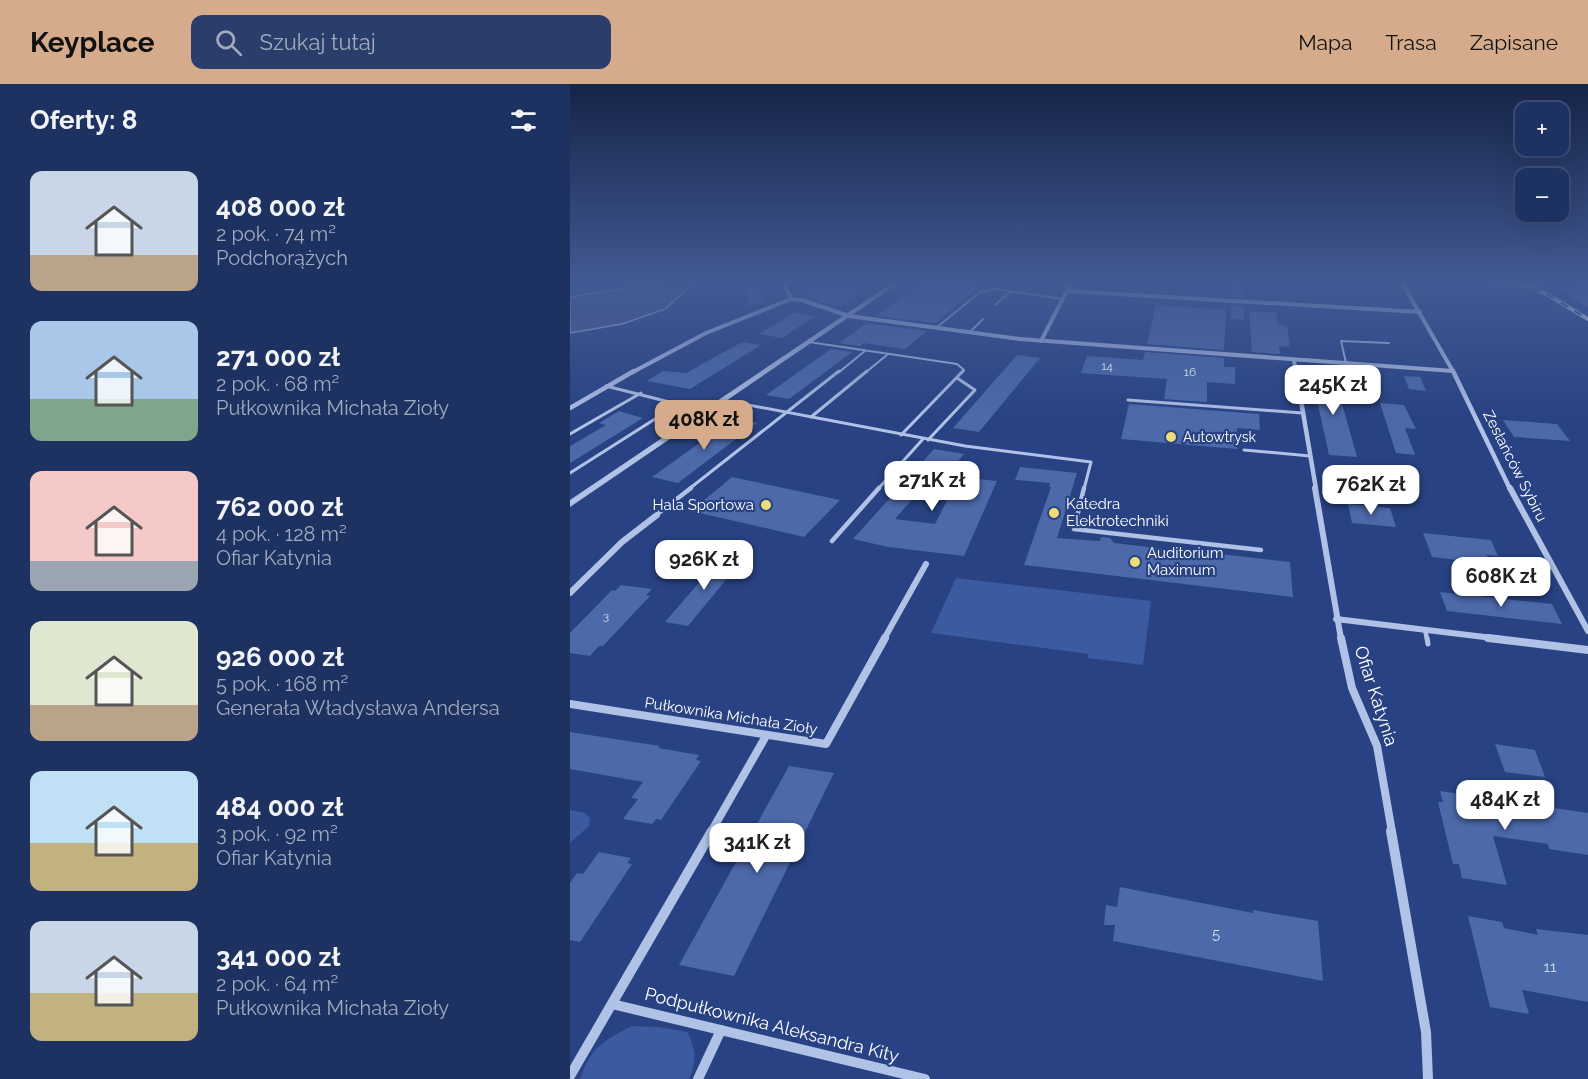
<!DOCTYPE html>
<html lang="pl">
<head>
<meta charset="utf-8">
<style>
  :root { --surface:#1e3262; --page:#2b3e6b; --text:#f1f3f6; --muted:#a1aabe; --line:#3c4d77; --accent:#d6ab8b }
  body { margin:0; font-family:Raleway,sans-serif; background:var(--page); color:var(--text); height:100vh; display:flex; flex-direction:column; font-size:22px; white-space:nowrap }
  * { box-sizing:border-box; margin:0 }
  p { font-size:20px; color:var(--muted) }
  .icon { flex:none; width:33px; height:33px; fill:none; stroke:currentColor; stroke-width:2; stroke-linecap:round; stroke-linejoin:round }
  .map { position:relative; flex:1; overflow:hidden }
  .side { display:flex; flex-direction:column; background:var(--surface); width:570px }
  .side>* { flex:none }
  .fabs { position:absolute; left:945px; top:18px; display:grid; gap:12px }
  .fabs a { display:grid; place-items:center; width:54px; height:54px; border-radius:12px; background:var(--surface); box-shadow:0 6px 24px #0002,0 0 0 2px var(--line); font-size:30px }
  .price { position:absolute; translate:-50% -51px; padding:0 14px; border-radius:12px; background:#fff; color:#222; font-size:20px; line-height:39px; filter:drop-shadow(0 2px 3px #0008) }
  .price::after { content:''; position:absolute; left:50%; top:36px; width:18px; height:14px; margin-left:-9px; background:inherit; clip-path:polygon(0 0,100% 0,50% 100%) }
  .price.selected { background:var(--accent); color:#111 }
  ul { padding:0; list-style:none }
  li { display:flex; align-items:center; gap:18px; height:150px; padding:0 30px }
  li span { display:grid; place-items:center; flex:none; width:168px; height:120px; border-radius:12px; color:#555 }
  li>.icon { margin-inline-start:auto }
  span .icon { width:72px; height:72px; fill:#fffc; stroke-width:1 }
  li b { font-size:26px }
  h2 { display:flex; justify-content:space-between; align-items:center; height:72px; padding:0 30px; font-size:26px }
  header { display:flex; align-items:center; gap:36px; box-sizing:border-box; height:84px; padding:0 30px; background:var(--accent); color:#111 }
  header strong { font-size:28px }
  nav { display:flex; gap:33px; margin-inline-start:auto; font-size:21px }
  .search { width:420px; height:54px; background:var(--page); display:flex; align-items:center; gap:15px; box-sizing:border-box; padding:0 21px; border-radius:12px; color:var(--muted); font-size:22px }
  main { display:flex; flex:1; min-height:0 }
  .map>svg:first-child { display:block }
  .green { fill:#3c5aa0 }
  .water { fill:#435585; stroke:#a6bbe7; stroke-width:1.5 }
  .building { fill:#4c69aa }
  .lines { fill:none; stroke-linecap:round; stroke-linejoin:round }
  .service-far3 { stroke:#b1c2e7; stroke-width:2 }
  .service-far2 { stroke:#b1c2e7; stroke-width:3 }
  .service-far1 { stroke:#b1c2e7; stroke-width:4.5 }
  .service { stroke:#b1c2e7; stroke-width:5 }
  .minor-far4 { stroke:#b1c2e7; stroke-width:4 }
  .minor-far3 { stroke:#b1c2e7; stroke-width:4.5 }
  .minor-far2 { stroke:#b1c2e7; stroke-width:6 }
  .minor-far1 { stroke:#b1c2e7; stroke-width:8 }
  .minor { stroke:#b1c2e7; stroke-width:10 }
  .tertiary { fill:#b1c2e7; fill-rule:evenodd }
  .rail-casing { stroke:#fff; stroke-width:4 }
  .rail { stroke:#284283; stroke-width:2; stroke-dasharray:8; stroke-linecap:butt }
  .poi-dot { fill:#efdd77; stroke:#284283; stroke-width:2 }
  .labels { text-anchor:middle; stroke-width:4.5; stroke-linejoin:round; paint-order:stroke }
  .number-label { font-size:12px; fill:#d2daea }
  .far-poi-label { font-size:14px; fill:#fff; stroke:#284283; text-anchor:start }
  .street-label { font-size:15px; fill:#fff; stroke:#284283 }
  .poi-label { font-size:15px; fill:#fff; stroke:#284283; text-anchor:start }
  .near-number-label { font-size:15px; fill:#d2daea }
  .near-street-label { font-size:18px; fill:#fff; stroke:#284283 }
</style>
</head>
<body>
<header>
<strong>Keyplace</strong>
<div class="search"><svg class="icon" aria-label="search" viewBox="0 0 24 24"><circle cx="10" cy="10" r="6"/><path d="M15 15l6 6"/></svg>Szukaj tutaj</div>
<nav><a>Mapa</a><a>Trasa</a><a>Zapisane</a></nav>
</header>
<main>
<section class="side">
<h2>Oferty: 8<svg class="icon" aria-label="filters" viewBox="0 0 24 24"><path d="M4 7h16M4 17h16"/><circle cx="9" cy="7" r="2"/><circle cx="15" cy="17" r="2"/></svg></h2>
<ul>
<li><span style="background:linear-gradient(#c9d6e8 70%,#b9a48a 0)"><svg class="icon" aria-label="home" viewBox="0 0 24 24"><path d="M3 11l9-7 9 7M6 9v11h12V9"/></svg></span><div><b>408 000 zł</b><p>2 pok. · 74 m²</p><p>Podchorążych</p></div></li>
<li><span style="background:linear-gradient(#a9c7e8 65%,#7fa58c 0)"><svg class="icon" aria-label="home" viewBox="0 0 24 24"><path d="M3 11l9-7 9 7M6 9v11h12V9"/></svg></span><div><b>271 000 zł</b><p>2 pok. · 68 m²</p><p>Pułkownika Michała Zioły</p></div></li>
<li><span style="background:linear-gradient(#f6c9c9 75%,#9aa5b1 0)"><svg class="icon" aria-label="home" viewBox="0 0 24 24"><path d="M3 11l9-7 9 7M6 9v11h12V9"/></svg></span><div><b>762 000 zł</b><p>4 pok. · 128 m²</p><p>Ofiar Katynia</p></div></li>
<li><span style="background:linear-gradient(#dfe7d0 70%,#b9a48a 0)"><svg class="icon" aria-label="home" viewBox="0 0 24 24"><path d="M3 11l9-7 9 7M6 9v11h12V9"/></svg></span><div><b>926 000 zł</b><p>5 pok. · 168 m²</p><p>Generała Władysława Andersa</p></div></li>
<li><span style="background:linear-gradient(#bfe0f5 60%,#c2b280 0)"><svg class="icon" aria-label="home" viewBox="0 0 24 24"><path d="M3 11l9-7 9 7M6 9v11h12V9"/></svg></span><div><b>484 000 zł</b><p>3 pok. · 92 m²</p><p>Ofiar Katynia</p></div></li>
<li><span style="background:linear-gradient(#c9d6e8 60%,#c2b280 0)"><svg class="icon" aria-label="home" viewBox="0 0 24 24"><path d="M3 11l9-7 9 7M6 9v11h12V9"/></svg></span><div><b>341 000 zł</b><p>2 pok. · 64 m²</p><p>Pułkownika Michała Zioły</p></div></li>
</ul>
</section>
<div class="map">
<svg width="1018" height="995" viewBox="0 0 1018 995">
  <rect width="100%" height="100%" fill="#284283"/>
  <g class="green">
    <path d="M222 197H311L269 224 228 210Z"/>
    <path d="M386 494 581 517 573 581 518 574V570L361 549Z"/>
    <path d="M0 726 15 729 20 734 19 742 0 759Z"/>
    <path d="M62 942 89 943 117 948C126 964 127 978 119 995H10C20 964 34 956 62 942Z"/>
  </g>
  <path class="water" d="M98 197H126L95 225 52 240 0 249V213Z"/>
  <g class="building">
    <path d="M355 197H416L365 239 306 232Z"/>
    <path d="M660 197H672L673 213H661Z"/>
    <path d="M1018 199V223L988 206 1009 200Z"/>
    <path d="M190 204 194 217 179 222 175 206Z"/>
    <path d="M586 221 656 226 654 266 577 260Z"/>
    <path d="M661 221 674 222V236L661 235Z"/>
    <path d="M679 228H706L708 241 717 242 720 263 709 262 710 270 682 268Z"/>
    <path d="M224 229 245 232 212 254 189 250Z"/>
    <path d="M297 239 357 247 335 265 293 259 290 262 269 259Z"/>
    <path d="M172 258 191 261 120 305 77 297 93 287 116 289Z"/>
    <path d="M261 265 282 268 219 315 196 311Z"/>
    <path d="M575 268 654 274V283H665V300L637 298V318L594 315 597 295 511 289 517 272 573 276Z"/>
    <path d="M447 271 470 274 409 348 383 344Z"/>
    <path d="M741 289 764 291 787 373 759 371Z"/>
    <path d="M834 292 850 293 856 307 839 305Z"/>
    <path d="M810 319 834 321 846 345 835 344 845 371 826 369Z"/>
    <path d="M559 320 689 330 690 346 667 344V365L551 355Z"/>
    <path d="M49 327 73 334 0 379V362L36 341 29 339Z"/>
    <path d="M163 335 187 339 108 399 82 393Z"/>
    <path d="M933 336 987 340 1000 357 944 353Z"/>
    <path d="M364 365 394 370 377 391 365 389 325 435 365 440 389 393 427 397 394 472 318 463 283 455Z"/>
    <path d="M450 383 507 389 487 454 530 457 531 453 540 454 544 459 596 465 604 468 624 470 625 467 720 478 723 513 454 481 481 403H479L480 399 445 396Z"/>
    <path d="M162 393 270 416 234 453 121 427Z"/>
    <path d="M778 420 820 424 826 443 782 439Z"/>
    <path d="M853 449 921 456 928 472 917 471 921 480 862 473Z"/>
    <path d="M152 472 173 475 118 542 95 538Z"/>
    <path d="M51 501 82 505 76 511 80 512 33 562H29L20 572 0 569V549L42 506 45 507Z"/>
    <path d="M870 508 982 520 992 540 877 527Z"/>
    <path d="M0 648 90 662 88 664 129 671 126 676 131 677 91 736 86 735 82 740 53 735 68 715 61 714 73 698 0 685Z"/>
    <path d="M925 660 965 666 975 693 935 688Z"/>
    <path d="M219 682 264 689 164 892 109 881Z"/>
    <path d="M870 707 1018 729V771L979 765 978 760 923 752 937 801 892 794 889 780H883L868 718H873Z"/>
    <path d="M29 768 61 774 57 779 62 780 10 858 0 856V799L7 789 13 790Z"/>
    <path d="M550 803 683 829V826L748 837 753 897 543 857 545 841H534L536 821 547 823Z"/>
    <path d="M898 832 932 838 934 844 968 851 966 845 1018 851V918L952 906 959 930 920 923Z"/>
  </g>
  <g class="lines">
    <g class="service-far3">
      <path d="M425 221 441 207"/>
      <path d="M366 244 410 208 425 205 493 215"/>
      <path d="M400 248 413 235"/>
      <path d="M239 258 387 280 394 286 392 289"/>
      <path d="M776 279 771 257 819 259"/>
      <path d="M268 289 295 267"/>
      <path d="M295 289 318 270"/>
    </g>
    <g class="service-far2">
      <path d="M36 302 135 327"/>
      <path d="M152 316 395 362 521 378 514 405"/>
      <path d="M558 316 732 329"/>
      <path d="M241 333 297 287"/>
      <path d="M0 350 71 309"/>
      <path d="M331 351 393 287"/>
      <path d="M358 356 405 306 387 294"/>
      <path d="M674 366 740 372"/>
      <path d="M0 389 107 321"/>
      <path d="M119 405 269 287"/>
      <path d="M308 405 353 355"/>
    </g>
    <g class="service-far1">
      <path d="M514 404 504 445 691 466"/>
      <path d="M90 428 121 404"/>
      <path d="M262 457 309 404"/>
      <path d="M855 546 857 555"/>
    </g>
    <path class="service" d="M857 554 858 560"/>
    <g class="minor-far4">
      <path d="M213 197 221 215"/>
      <path d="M831 197 884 289"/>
      <path d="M887 197 957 201 993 197"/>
      <path d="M497 207 850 228"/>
      <path d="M471 257 502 197"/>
      <path d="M724 276 726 289"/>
      <path d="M61 289 136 249 221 215 232 216 279 232 450 255 883 287"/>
    </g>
    <g class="minor-far3">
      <path d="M726 287 746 405"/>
      <path d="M883 287 940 405"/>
      <path d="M0 324 64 287"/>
    </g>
    <g class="minor-far2">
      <path d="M745 404 771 555"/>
      <path d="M940 404 1018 547"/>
      <path d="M0 509 52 458 87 431"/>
      <path d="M766 535 931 555"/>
      <path d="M314 555 356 480"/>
    </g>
    <g class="minor-far1">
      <path d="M771 554 782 604 807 662 822 748"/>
      <path d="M918 554 1018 566"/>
      <path d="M0 620 256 660 315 554"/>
      <path d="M141 748 196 652"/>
    </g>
    <g class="minor">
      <path d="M821 747 856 948 858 995"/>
      <path d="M42 920 355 995"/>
      <path d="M0 992 142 747"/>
      <path d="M128 995 151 946"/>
    </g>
    <path class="tertiary" d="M325 197H332L0 423V416Z"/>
    <g class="rail-casing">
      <path id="rail" d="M948 197 980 212 1018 235"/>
    </g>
    <use href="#rail" class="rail"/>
  </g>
  <linearGradient id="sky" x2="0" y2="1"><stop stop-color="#162448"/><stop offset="0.59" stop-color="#425a93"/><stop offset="1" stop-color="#425a93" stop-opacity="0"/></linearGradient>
  <rect width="1018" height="336" fill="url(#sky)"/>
  <g class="poi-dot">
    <circle cx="601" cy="353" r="6"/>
    <circle cx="196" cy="421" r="6"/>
    <circle cx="484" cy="429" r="6"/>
    <circle cx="565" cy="478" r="6"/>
  </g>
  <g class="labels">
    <g class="number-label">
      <text x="537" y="286">14</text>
      <text x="620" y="292">16</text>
      <text x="36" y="536">3</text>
    </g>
    <g class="far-poi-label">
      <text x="613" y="358">Autowtrysk</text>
    </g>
    <g class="street-label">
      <text transform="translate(945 382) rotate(63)" y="5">Zesłańców Sybiru</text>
      <text transform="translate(161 632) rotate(9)" y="5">Pułkownika Michała Zioły</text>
    </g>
    <g class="poi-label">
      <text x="496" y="425">Katedra<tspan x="496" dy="17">Elektrotechniki</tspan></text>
      <text x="184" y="426" text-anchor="end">Hala Sportowa</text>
      <text x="577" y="474">Auditorium<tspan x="577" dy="17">Maximum</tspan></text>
    </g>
    <g class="near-number-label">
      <text x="646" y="855">5</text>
      <text x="980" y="888">11</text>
    </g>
    <g class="near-street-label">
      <text transform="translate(806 612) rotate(72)" y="6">Ofiar Katynia</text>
      <text transform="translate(202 941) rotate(14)" y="6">Podpułkownika Aleksandra Kity</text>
    </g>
  </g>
</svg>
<div class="fabs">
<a>+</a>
<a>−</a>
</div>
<b class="price" style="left:763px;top:332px">245K zł</b>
<b class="price selected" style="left:134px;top:367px">408K zł</b>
<b class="price" style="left:362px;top:428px">271K zł</b>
<b class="price" style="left:801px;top:432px">762K zł</b>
<b class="price" style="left:134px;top:507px">926K zł</b>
<b class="price" style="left:931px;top:524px">608K zł</b>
<b class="price" style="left:935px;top:747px">484K zł</b>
<b class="price" style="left:187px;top:790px">341K zł</b>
</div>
</main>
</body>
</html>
